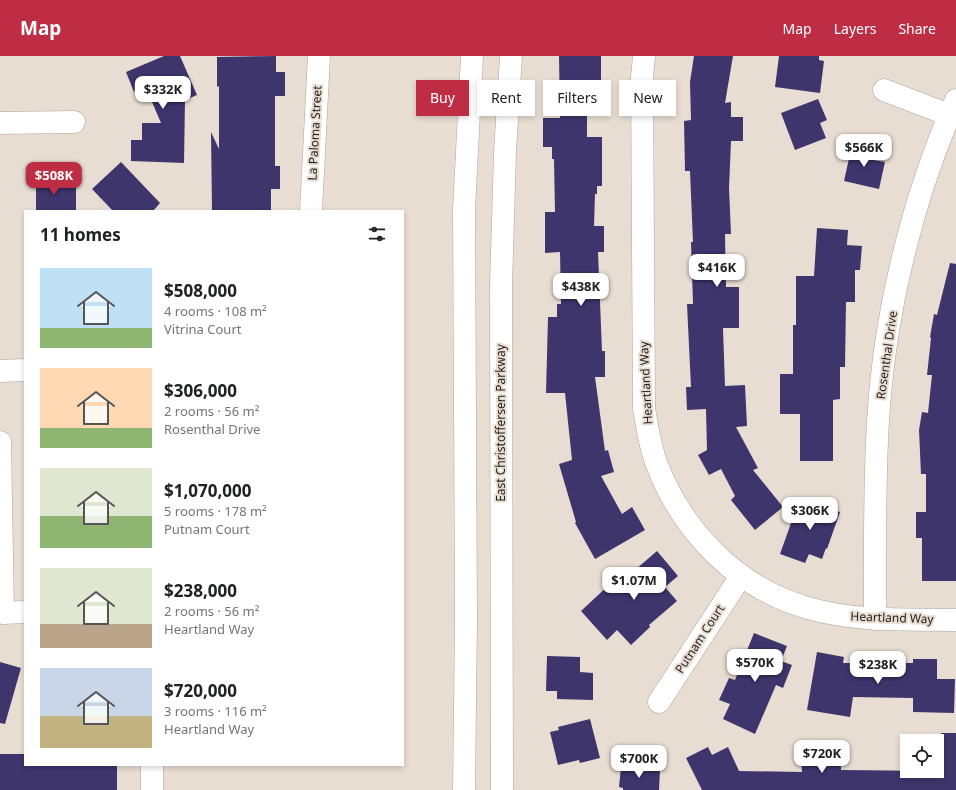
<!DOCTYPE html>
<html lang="en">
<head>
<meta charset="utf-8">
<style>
  :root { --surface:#fff; --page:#f6f6f6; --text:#202124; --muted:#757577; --accent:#be2d44 }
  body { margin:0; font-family:"Noto Sans",sans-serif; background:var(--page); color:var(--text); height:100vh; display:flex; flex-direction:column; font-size:15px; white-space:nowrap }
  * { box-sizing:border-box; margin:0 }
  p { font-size:13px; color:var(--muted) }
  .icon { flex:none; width:22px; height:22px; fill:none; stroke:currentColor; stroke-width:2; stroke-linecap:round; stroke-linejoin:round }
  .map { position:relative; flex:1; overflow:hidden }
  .side { position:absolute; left:24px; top:154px; width:380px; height:556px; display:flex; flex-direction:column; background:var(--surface); border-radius:0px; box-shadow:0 2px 6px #0003 }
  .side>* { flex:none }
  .banner { position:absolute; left:416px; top:24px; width:380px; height:36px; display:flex; gap:8px }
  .tools { position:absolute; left:900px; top:678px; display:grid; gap:8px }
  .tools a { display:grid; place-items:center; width:44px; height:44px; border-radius:0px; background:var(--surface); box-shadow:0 2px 6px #0003; font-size:20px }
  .price { position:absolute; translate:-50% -34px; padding:0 9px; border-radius:8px; background:#fff; color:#222; font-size:13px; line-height:26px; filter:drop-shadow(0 1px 2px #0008) }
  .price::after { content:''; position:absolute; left:50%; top:24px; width:12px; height:9px; margin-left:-6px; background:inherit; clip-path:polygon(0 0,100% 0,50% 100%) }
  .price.selected { background:var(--accent); color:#fff }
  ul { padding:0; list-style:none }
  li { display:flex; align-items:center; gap:12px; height:100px; padding:0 16px }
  li span { display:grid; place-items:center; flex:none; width:112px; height:80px; border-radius:0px; color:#555 }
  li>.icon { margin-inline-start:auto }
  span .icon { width:48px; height:48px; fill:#fffc; stroke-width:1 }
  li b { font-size:17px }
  h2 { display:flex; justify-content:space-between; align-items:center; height:48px; padding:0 16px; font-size:17px }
  .tag { padding:0 14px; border-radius:0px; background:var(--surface); box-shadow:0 2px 6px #0003; font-size:14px; line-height:36px }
  .tag.selected { background:var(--accent); color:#fff }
  header { display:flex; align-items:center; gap:24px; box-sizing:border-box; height:56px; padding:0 20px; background:var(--accent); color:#fff }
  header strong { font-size:19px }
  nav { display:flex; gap:22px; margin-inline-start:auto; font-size:14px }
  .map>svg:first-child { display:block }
  .building { fill:#3e356d }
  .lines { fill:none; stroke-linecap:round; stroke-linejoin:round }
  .minor-casing { stroke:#afa49a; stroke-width:23 }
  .minor { stroke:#fff; stroke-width:22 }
  .labels { text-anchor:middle; stroke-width:4; stroke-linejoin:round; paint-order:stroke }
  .street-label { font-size:12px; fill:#221e1a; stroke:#e8ddd2 }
</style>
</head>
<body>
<header>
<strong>Map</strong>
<nav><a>Map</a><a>Layers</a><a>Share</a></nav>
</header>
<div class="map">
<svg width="956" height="734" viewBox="0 0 956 734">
  <rect width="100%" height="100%" fill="#e8ddd2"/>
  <g class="building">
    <path d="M164 0H180L197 39 185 44 184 107 131 105V84H142V67H161L146 32 134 36 126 16Z"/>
    <path d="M276 0V16H285V40H275V110H280V133H271V155H212L211 76 219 93V30L217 31V1Z"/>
    <path d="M559 0H601V39H593V48H587V81H602V130H597V138H595L594 170H604V196H598L602 295H605V321H595L605 395 608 394 614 416 601 420 622 458 632 451 645 474 595 503 575 467 576 466 559 408 572 404 565 337H546L548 261H557V248H561L560 196 545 197V156H555L554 103H552V91H543V62H560Z"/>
    <path d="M694 0H733L725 47 731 46V61H743V85H731L729 132 731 178H725L726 231H739V272H723L725 330 745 329 747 370 736 371 758 412 753 414 783 451 755 474 731 444 735 440 721 413 709 419 698 399 707 394 706 353 687 354 686 331H691L687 248H693L691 186H693L690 115H685L684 65 691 64 690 26Z"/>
    <path d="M779 0H819V4L824 5 820 37 775 31Z"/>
    <path d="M818 43 827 64 820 67 826 82 795 94 781 57Z"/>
    <path d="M852 89 875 94 873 104 885 106 879 133 844 125Z"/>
    <path d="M121 106 160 147 153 155H113L92 133Z"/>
    <path d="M36 121H58V131H76V155H36Z"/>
    <path d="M817 172 848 174 847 189 862 190 860 214H855V246H846L845 311H840V343L833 344V405H800V358H780V318H793V269H796V220H814Z"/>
    <path d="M950 207 956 208V525H922V482H916V456H926V418H921L919 374 922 356 928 357 932 319H927L931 282 930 281 934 258 937 259Z"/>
    <path d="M800 442 840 456 827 493 826 492 822 503 809 498 805 507 780 498Z"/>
    <path d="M657 495 678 520 665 531 677 545 649 569 650 571 631 589 617 574 607 584 581 555 610 528 614 532Z"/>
    <path d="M754 577 787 590 781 605 792 609 783 632 776 629 755 678 723 663 730 648 719 644 729 622 735 624Z"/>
    <path d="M817 596 844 601 843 607H913V603H937V623H955L954 657 913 656V642L853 641 850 661 807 654Z"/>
    <path d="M547 600 580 601V616L593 617V644L557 643V635H546Z"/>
    <path d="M0 606 21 612 5 668 0 667Z"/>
    <path d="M590 663 600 702 580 707 579 704 558 709 550 676 559 674 558 671Z"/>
    <path d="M941 677H956V734H702L686 702 708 691 712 699 728 691 739 715 802 716 801 702 824 701 823 690 840 689 841 714 941 715Z"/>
    <path d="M0 698H24V709H117V734H0Z"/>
    <path d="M621 711 660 714 659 734H623V732L619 731Z"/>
  </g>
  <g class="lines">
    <g class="minor-casing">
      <g id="minor">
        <path d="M644 0 642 21 644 352C647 371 650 391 657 409 683 476 737 532 808 552 856 566 907 563 956 564"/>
        <path d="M884 34 949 59"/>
        <path d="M0 67 74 66"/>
        <path d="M311 155 319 0"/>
        <path d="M0 315 25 314"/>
        <path d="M0 386 3 557 25 556"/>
        <path d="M875 563C875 497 874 432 878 366 884 260 912 142 956 44"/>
        <path d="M659 646 741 520"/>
        <path d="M152 709V734"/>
        <path d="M464 734 466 563 464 153 472 0"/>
        <path d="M502 734 501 230 505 96 511 0"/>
      </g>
    </g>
    <use href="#minor" class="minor"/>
  </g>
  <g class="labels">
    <g class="street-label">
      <text transform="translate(315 77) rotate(-87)" y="4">La Paloma Street</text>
      <text transform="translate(887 299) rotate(-82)" y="4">Rosenthal Drive</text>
      <text transform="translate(646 327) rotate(-93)" y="4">Heartland Way</text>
      <text transform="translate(501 367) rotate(-90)" y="4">East Christoffersen Parkway</text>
      <text transform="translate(892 562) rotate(2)" y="4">Heartland Way</text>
      <text transform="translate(700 583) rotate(-57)" y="4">Putnam Court</text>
    </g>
  </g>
</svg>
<div class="tools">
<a><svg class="icon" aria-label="locate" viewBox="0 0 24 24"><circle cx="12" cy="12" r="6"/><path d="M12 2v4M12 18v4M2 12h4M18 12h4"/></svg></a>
</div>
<b class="price" style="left:163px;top:54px">$332K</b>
<b class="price" style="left:864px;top:112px">$566K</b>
<b class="price selected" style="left:54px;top:140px">$508K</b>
<b class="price" style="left:717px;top:232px">$416K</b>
<b class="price" style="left:581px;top:251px">$438K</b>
<b class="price" style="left:810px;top:475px">$306K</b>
<b class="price" style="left:634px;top:545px">$1.07M</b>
<b class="price" style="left:755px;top:627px">$570K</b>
<b class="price" style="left:878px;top:629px">$238K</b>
<b class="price" style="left:822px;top:718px">$720K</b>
<b class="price" style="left:639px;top:723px">$700K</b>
<div class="banner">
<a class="tag selected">Buy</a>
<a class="tag">Rent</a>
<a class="tag">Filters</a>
<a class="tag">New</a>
</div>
<section class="side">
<h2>11 homes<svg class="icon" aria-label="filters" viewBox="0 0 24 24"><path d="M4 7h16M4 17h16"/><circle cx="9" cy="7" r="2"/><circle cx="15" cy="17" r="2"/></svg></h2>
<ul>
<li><span style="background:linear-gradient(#bfe0f5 75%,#8fb573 0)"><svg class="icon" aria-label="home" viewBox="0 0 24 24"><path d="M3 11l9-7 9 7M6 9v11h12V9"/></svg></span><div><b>$508,000</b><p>4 rooms · 108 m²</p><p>Vitrina Court</p></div></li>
<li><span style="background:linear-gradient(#ffd9b3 75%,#8fb573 0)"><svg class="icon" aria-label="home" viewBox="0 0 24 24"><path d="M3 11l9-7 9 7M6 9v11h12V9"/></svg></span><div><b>$306,000</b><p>2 rooms · 56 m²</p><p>Rosenthal Drive</p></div></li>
<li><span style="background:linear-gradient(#dfe7d0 60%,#8fb573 0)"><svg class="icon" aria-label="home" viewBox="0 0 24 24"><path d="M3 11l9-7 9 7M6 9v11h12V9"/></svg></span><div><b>$1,070,000</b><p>5 rooms · 178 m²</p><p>Putnam Court</p></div></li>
<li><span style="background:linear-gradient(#dfe7d0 70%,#b9a48a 0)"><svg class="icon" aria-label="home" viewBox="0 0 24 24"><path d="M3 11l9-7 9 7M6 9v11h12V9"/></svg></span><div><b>$238,000</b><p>2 rooms · 56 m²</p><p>Heartland Way</p></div></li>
<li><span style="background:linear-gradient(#c9d6e8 60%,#c2b280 0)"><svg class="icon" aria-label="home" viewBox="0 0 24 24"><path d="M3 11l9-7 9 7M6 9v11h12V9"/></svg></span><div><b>$720,000</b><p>3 rooms · 116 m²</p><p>Heartland Way</p></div></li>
</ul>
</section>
</div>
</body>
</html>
